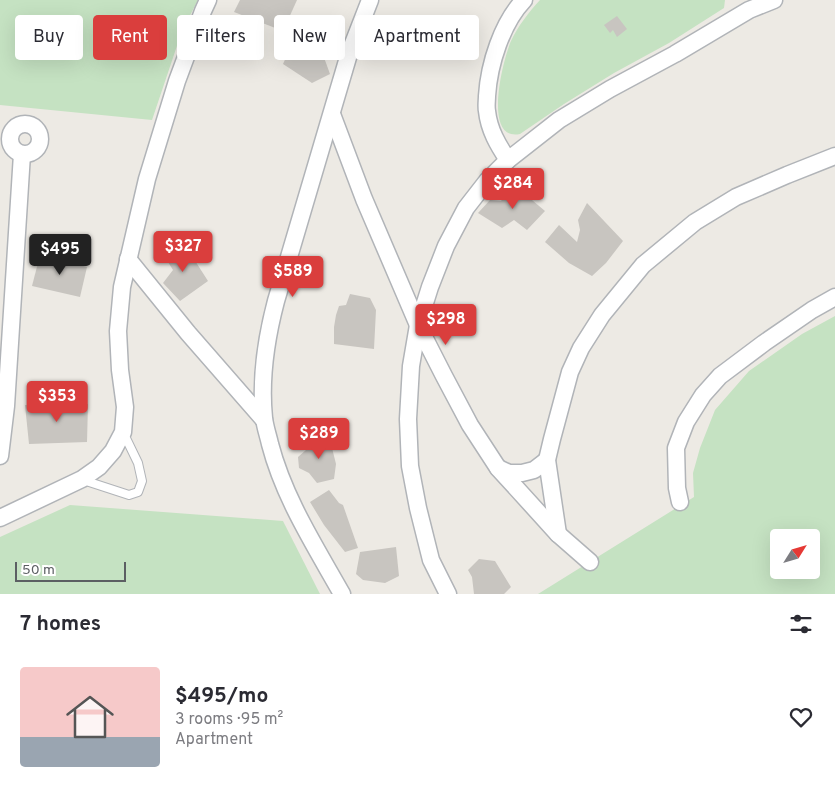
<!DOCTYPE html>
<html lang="en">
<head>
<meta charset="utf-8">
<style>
  :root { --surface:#fff; --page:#f7f7f7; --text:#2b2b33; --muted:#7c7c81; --line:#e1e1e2; --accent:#da3e3d }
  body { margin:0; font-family:Overpass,sans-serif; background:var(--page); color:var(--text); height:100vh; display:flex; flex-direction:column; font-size:19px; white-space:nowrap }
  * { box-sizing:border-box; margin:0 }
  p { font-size:16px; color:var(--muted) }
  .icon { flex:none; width:28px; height:28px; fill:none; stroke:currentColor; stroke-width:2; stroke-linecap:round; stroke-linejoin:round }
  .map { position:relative; height:594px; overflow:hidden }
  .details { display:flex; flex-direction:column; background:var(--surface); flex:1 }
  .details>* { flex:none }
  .top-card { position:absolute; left:15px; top:15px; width:500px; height:45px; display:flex; gap:10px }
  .needle { width:32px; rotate:53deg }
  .controls { position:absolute; left:770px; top:529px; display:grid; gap:10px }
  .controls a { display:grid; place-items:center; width:50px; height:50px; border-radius:5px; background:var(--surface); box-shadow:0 5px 20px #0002; font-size:25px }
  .scale { position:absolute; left:15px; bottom:12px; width:111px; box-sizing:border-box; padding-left:5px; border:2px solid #5c5f63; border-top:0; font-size:14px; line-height:18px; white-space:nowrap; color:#5c5f63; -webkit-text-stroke:4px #fff; paint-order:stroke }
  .price { position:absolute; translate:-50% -42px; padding:0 11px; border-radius:5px; background:var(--accent); color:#fff; font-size:16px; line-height:32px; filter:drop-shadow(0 1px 2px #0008) }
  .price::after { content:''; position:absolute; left:50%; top:30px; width:15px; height:11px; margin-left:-8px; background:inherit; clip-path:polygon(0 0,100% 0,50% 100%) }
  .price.current { background:#222; color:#fff }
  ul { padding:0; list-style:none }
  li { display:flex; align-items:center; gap:15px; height:125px; padding:0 20px }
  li+li { border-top:1px solid var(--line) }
  li span { display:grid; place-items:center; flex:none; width:140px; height:100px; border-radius:5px; color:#555 }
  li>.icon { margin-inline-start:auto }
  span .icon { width:60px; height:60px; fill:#fffc; stroke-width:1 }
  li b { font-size:21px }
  h2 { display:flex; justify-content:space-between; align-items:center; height:60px; padding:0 20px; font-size:21px }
  .pill { padding:0 18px; border-radius:5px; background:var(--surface); box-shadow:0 5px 20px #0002; font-size:18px; line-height:45px }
  .pill.current { background:var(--accent); color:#fff }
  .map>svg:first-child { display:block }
  .green { fill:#c5e2c2; fill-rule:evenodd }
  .building { fill:#c8c5c0 }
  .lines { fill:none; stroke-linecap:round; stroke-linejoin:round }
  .lane-casing { stroke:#b1b4b8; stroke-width:10 }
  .street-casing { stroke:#b1b4b8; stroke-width:19 }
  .lane { stroke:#fff; stroke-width:8 }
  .street { stroke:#fff; stroke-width:16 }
</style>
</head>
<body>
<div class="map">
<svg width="835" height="594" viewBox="0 0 835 594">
  <rect width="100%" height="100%" fill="#edeae4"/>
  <g class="green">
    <path d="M0 0H198L182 31 152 120 0 105Z"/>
    <path d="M540 0H725L724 8 669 43 614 73 564 104 520 134C482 142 503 59 511 41 518 26 529 12 540 0Z"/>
    <path d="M835 316V594H538L694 497 693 473 700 448 715 410 749 371 802 334ZM779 538H811V570H779Z"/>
    <path d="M70 505 283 521 320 594H0V537Z"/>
  </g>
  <g class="building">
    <path d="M240 0H297L283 31 234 12Z"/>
    <path d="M617 16 627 29 617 37 613 30 610 33 604 25Z"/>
    <path d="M296 35 318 41 330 74 312 83 283 64Z"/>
    <path d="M513 184 545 211 527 230 514 220 502 228 478 213 490 200 501 201Z"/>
    <path d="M587 203 623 241 606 263 592 276 569 263 545 242 559 225 577 242 580 230 578 220Z"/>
    <path d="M183 242 208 281 180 301 163 283 173 270 163 254Z"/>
    <path d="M40 255 87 267 80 297 32 286Z"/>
    <path d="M350 294 370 298 376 310 374 349 334 344V327L336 315 339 306 346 305Z"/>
    <path d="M88 404 87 442 29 444 25 405Z"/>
    <path d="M314 434 331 444 336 464 334 479 317 483 309 473 299 468 298 457 306 450Z"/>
    <path d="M329 490 339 503 343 505 358 548 345 552 324 525 310 502Z"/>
    <path d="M396 547 399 576 385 583 363 580 356 574 360 552Z"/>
    <path d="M479 559 495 561 511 587 504 594H474L472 577 468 570Z"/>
  </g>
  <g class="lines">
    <g class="lane-casing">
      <path id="lane" d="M83 480 129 495 138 492 142 481 138 463 123 432"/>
    </g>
    <g class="street-casing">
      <g id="street">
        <path d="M332 114 364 199 418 325 444 376 470 425 498 468 558 534 590 562"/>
        <circle cx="25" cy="139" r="15"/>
        <path d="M508 160C498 145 489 130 487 111 486 106 487 101 487 96 489 64 502 23 524 0"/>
        <path d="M128 259 188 333 264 420"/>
        <path d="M0 456 6 406 22 154"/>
        <path d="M498 468 509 473H522L534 470 547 460"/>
        <path d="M680 502 677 488 676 448 686 422 703 395 720 376 764 343 812 310 835 297"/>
        <path d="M0 518 82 479 99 467 113 451 123 432 125 407 120 370 118 331 122 287 147 179 177 81 203 11 208 0"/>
        <path d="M558 534 547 460 552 439 570 372 581 348 602 315 643 265 695 222 736 197 787 175 835 156"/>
        <path d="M342 594C315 546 284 498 270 444 268 435 265 427 264 418 260 379 266 339 276 301L349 54 370 0"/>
        <path d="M448 594 431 560 418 508 410 466 408 419 411 366 418 325 430 287 446 246 466 208 487 181 508 160 559 120 610 89 675 54 749 10 774 0"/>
      </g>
    </g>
    <use href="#lane" class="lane"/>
    <use href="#street" class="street"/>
  </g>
</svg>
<div class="controls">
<a><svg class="needle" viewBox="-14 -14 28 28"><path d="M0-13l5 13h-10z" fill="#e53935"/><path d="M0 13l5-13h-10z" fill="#7c7c81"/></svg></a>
</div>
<div class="scale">50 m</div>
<b class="price" style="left:513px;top:210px">$284</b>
<b class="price" style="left:183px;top:273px">$327</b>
<b class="price current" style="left:60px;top:276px">$495</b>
<b class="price" style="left:293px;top:298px">$589</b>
<b class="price" style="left:446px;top:346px">$298</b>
<b class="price" style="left:57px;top:423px">$353</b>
<b class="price" style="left:319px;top:460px">$289</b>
<div class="top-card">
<a class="pill">Buy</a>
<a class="pill current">Rent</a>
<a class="pill">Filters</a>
<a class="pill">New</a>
<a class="pill">Apartment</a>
</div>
</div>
<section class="details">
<h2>7 homes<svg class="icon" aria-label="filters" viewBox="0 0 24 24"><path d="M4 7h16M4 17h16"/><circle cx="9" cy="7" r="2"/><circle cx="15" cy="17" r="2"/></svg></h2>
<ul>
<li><span style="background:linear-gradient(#f6c9c9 70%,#9aa5b1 0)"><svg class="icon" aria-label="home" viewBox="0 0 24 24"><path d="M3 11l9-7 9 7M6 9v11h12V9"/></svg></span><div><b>$495/mo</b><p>3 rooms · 95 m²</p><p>Apartment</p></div><svg class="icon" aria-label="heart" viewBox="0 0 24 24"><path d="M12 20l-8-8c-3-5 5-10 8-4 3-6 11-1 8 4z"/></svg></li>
</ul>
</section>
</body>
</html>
